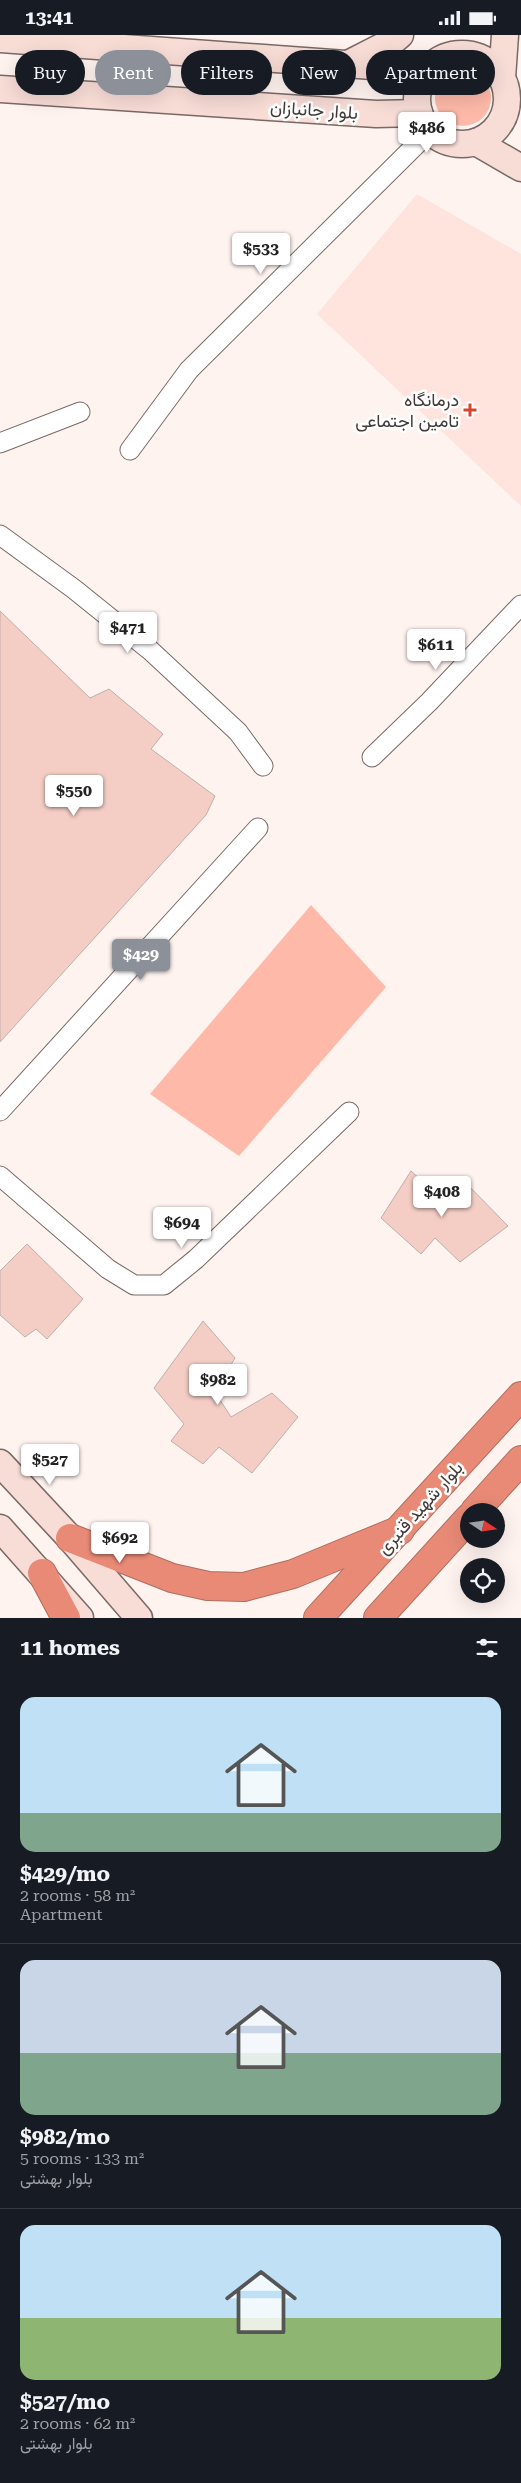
<!DOCTYPE html>
<html lang="en">
<head>
<meta charset="utf-8">
<style>
  :root { --surface:#171b24; --page:#20242c; --text:#f1f3f6; --muted:#9ea1a6; --line:#363941; --accent:#8c9099 }
  body { margin:0; font-family:"Roboto Serif",Vazirmatn,serif; background:var(--page); color:var(--text); height:100vh; display:flex; flex-direction:column; font-size:19px; white-space:nowrap }
  * { box-sizing:border-box; margin:0 }
  p { font-size:16px; color:var(--muted) }
  .icon { flex:none; width:28px; height:28px; fill:none; stroke:currentColor; stroke-width:2; stroke-linecap:round; stroke-linejoin:round }
  .map { position:relative; height:1583px; overflow:hidden }
  .sheet { display:flex; flex-direction:column; background:var(--surface); flex:1 }
  .sheet>* { flex:none }
  .guide { position:absolute; left:15px; top:15px; width:491px; height:45px; display:flex; gap:10px }
  .needle { width:32px; rotate:103deg }
  .buttons { position:absolute; left:460px; top:1468px; display:grid; gap:10px }
  .buttons a { display:grid; place-items:center; width:45px; height:45px; border-radius:50%; background:var(--surface); box-shadow:0 5px 20px #0002; font-size:25px }
  .price { position:absolute; translate:-50% -42px; padding:0 11px; border-radius:5px; background:#fff; color:#222; font-size:16px; line-height:32px; filter:drop-shadow(0 1px 2px #0008) }
  .price::after { content:''; position:absolute; left:50%; top:30px; width:15px; height:11px; margin-left:-8px; background:inherit; clip-path:polygon(0 0,100% 0,50% 100%) }
  .price.selected { background:var(--accent); color:#fff }
  ul { padding:0; list-style:none }
  li { display:grid; align-content:center; gap:10px; height:265px; padding:0 20px }
  li+li { border-top:1px solid var(--line) }
  li span { display:grid; place-items:center; height:155px; border-radius:15px; color:#555 }
  li>.icon { margin-inline-start:auto }
  span .icon { width:90px; height:90px; fill:#fffc; stroke-width:1 }
  li b { font-size:21px }
  h2 { display:flex; justify-content:space-between; align-items:center; height:60px; padding:0 20px; font-size:21px }
  .pill { padding:0 18px; border-radius:22px; background:var(--surface); box-shadow:0 5px 20px #0002; font-size:18px; line-height:45px }
  .pill.selected { background:var(--accent); color:#fff }
  .status { display:flex; justify-content:space-between; align-items:center; height:35px; padding:0 25px; background:var(--surface); direction:ltr }
  .status svg { height:14px; fill:currentColor }
  .map>svg:first-child { display:block }
  .built { fill:#ffe3dd }
  .green { fill:#feb9a9 }
  .building { fill:#f4cec5; stroke:#c0aea9 }
  .lines { fill:none; stroke-linecap:round; stroke-linejoin:round }
  .street-casing { stroke:#796965; stroke-width:21 }
  .secondary-casing { stroke:#796965; stroke-width:29 }
  .highway-casing { stroke:#ae6e60; stroke-width:30 }
  .street { stroke:#fff; stroke-width:19 }
  .secondary { stroke:#f8dcd6; stroke-width:26 }
  .highway { stroke:#e88a76; stroke-width:28 }
  .poi-dot { fill:#d3482c; stroke:#fff; stroke-width:2 }
  .labels { text-anchor:middle; stroke-width:5; stroke-linejoin:round; paint-order:stroke }
  .street-label { font-size:18px; fill:#423a38; stroke:#fff }
  .poi-label { font-size:18px; fill:#423a38; stroke:#fff; text-anchor:end }
</style>
</head>
<body>
<div class="status"><b>13:41</b><svg viewBox="0 0 49 12"><path d="M0 12V9h3v3zM5 12V6h3v6zM10 12V3h3v9zM15 12V0h3v12zM26 1h20v11H26zM47 4h2v5h-2z"/></svg></div>
<div class="map">
<svg width="521" height="1583" viewBox="0 0 521 1583">
  <rect width="100%" height="100%" fill="#fff3f0"/>
  <path class="built" d="M417 159 521 219V471L317 279Z"/>
  <g class="green">
    <circle cx="463" cy="63" r="28"/>
    <path d="M311 870 386 952 239 1121 150 1059Z"/>
  </g>
  <g class="building">
    <path d="M0 576 90 663 109 654 163 699 151 714 215 761 206 780 0 1007Z"/>
    <path d="M411 1136 445 1166 462 1144 508 1191 460 1227 435 1203 421 1219 381 1183Z"/>
    <path d="M27 1209 83 1264 47 1304 36 1294 25 1302 0 1280V1236Z"/>
    <path d="M203 1286 235 1323 215 1357 231 1382 272 1358 298 1382 252 1438 219 1412 203 1429 171 1406 184 1389 154 1353Z"/>
  </g>
  <g class="lines">
    <g class="street-casing">
      <g id="street">
        <path d="M0 408 80 377"/>
        <path d="M130 415 189 335 430 96"/>
        <path d="M0 500 74 554 151 616 238 697 263 731"/>
        <path d="M372 722 429 667 521 570"/>
        <path d="M0 1076 258 793"/>
        <path d="M0 1141 108 1234 134 1250H164L196 1224 349 1077"/>
      </g>
    </g>
    <g class="secondary-casing">
      <g id="secondary">
        <path d="M0 4 428 35"/>
        <circle cx="462" cy="64" r="45"/>
        <path d="M350 28 393 6 400 0"/>
        <path d="M502 43 505 0"/>
        <path d="M0 54 376 79 419 78"/>
        <path d="M476 107 521 133"/>
        <path d="M0 1428 70 1503 139 1583"/>
        <path d="M0 1493 80 1583"/>
      </g>
    </g>
    <g class="highway-casing">
      <g id="highway">
        <path d="M475 1476 521 1425"/>
        <path d="M70 1503 172 1543 208 1551 244 1552 293 1539 400 1495"/>
        <path d="M42 1538 66 1583"/>
        <path d="M318 1583 521 1361"/>
        <path d="M378 1583 469 1483"/>
      </g>
    </g>
    <use href="#street" class="street"/>
    <use href="#secondary" class="secondary"/>
    <use href="#highway" class="highway"/>
  </g>
  <path class="poi-dot" d="M467.5 367.5h5v5h5v5h-5v5h-5v-5h-5v-5h5z"/>
  <g class="labels">
    <g class="street-label">
      <text transform="translate(314 75) rotate(4)" y="6">بلوار جانبازان</text>
      <text transform="translate(420 1473) rotate(-48)" y="6">بلوار شهید قنبری</text>
    </g>
    <g class="poi-label">
      <text x="459" y="371">درمانگاه<tspan x="459" dy="21">تامین اجتماعی</tspan></text>
    </g>
  </g>
</svg>
<div class="buttons">
<a><svg class="needle" viewBox="-14 -14 28 28"><path d="M0-13l5 13h-10z" fill="#e53935"/><path d="M0 13l5-13h-10z" fill="#9ea1a6"/></svg></a>
<a><svg class="icon" aria-label="locate" viewBox="0 0 24 24"><circle cx="12" cy="12" r="6"/><path d="M12 2v4M12 18v4M2 12h4M18 12h4"/></svg></a>
</div>
<b class="price" style="left:427px;top:119px">$486</b>
<b class="price" style="left:261px;top:240px">$533</b>
<b class="price" style="left:128px;top:619px">$471</b>
<b class="price" style="left:436px;top:636px">$611</b>
<b class="price" style="left:74px;top:782px">$550</b>
<b class="price selected" style="left:141px;top:946px">$429</b>
<b class="price" style="left:442px;top:1183px">$408</b>
<b class="price" style="left:182px;top:1214px">$694</b>
<b class="price" style="left:218px;top:1371px">$982</b>
<b class="price" style="left:50px;top:1451px">$527</b>
<b class="price" style="left:120px;top:1529px">$692</b>
<div class="guide">
<a class="pill">Buy</a>
<a class="pill selected">Rent</a>
<a class="pill">Filters</a>
<a class="pill">New</a>
<a class="pill">Apartment</a>
</div>
</div>
<section class="sheet">
<h2>11 homes<svg class="icon" aria-label="filters" viewBox="0 0 24 24"><path d="M4 7h16M4 17h16"/><circle cx="9" cy="7" r="2"/><circle cx="15" cy="17" r="2"/></svg></h2>
<ul>
<li><span style="background:linear-gradient(#bfe0f5 75%,#7fa58c 0)"><svg class="icon" aria-label="home" viewBox="0 0 24 24"><path d="M3 11l9-7 9 7M6 9v11h12V9"/></svg></span><div><b>$429/mo</b><p>2 rooms · 58 m²</p><p>Apartment</p></div></li>
<li><span style="background:linear-gradient(#c9d6e8 60%,#7fa58c 0)"><svg class="icon" aria-label="home" viewBox="0 0 24 24"><path d="M3 11l9-7 9 7M6 9v11h12V9"/></svg></span><div><b>$982/mo</b><p>5 rooms · 133 m²</p><p>بلوار بهشتی</p></div></li>
<li><span style="background:linear-gradient(#bfe0f5 60%,#8fb573 0)"><svg class="icon" aria-label="home" viewBox="0 0 24 24"><path d="M3 11l9-7 9 7M6 9v11h12V9"/></svg></span><div><b>$527/mo</b><p>2 rooms · 62 m²</p><p>بلوار بهشتی</p></div></li>
</ul>
</section>
</body>
</html>
